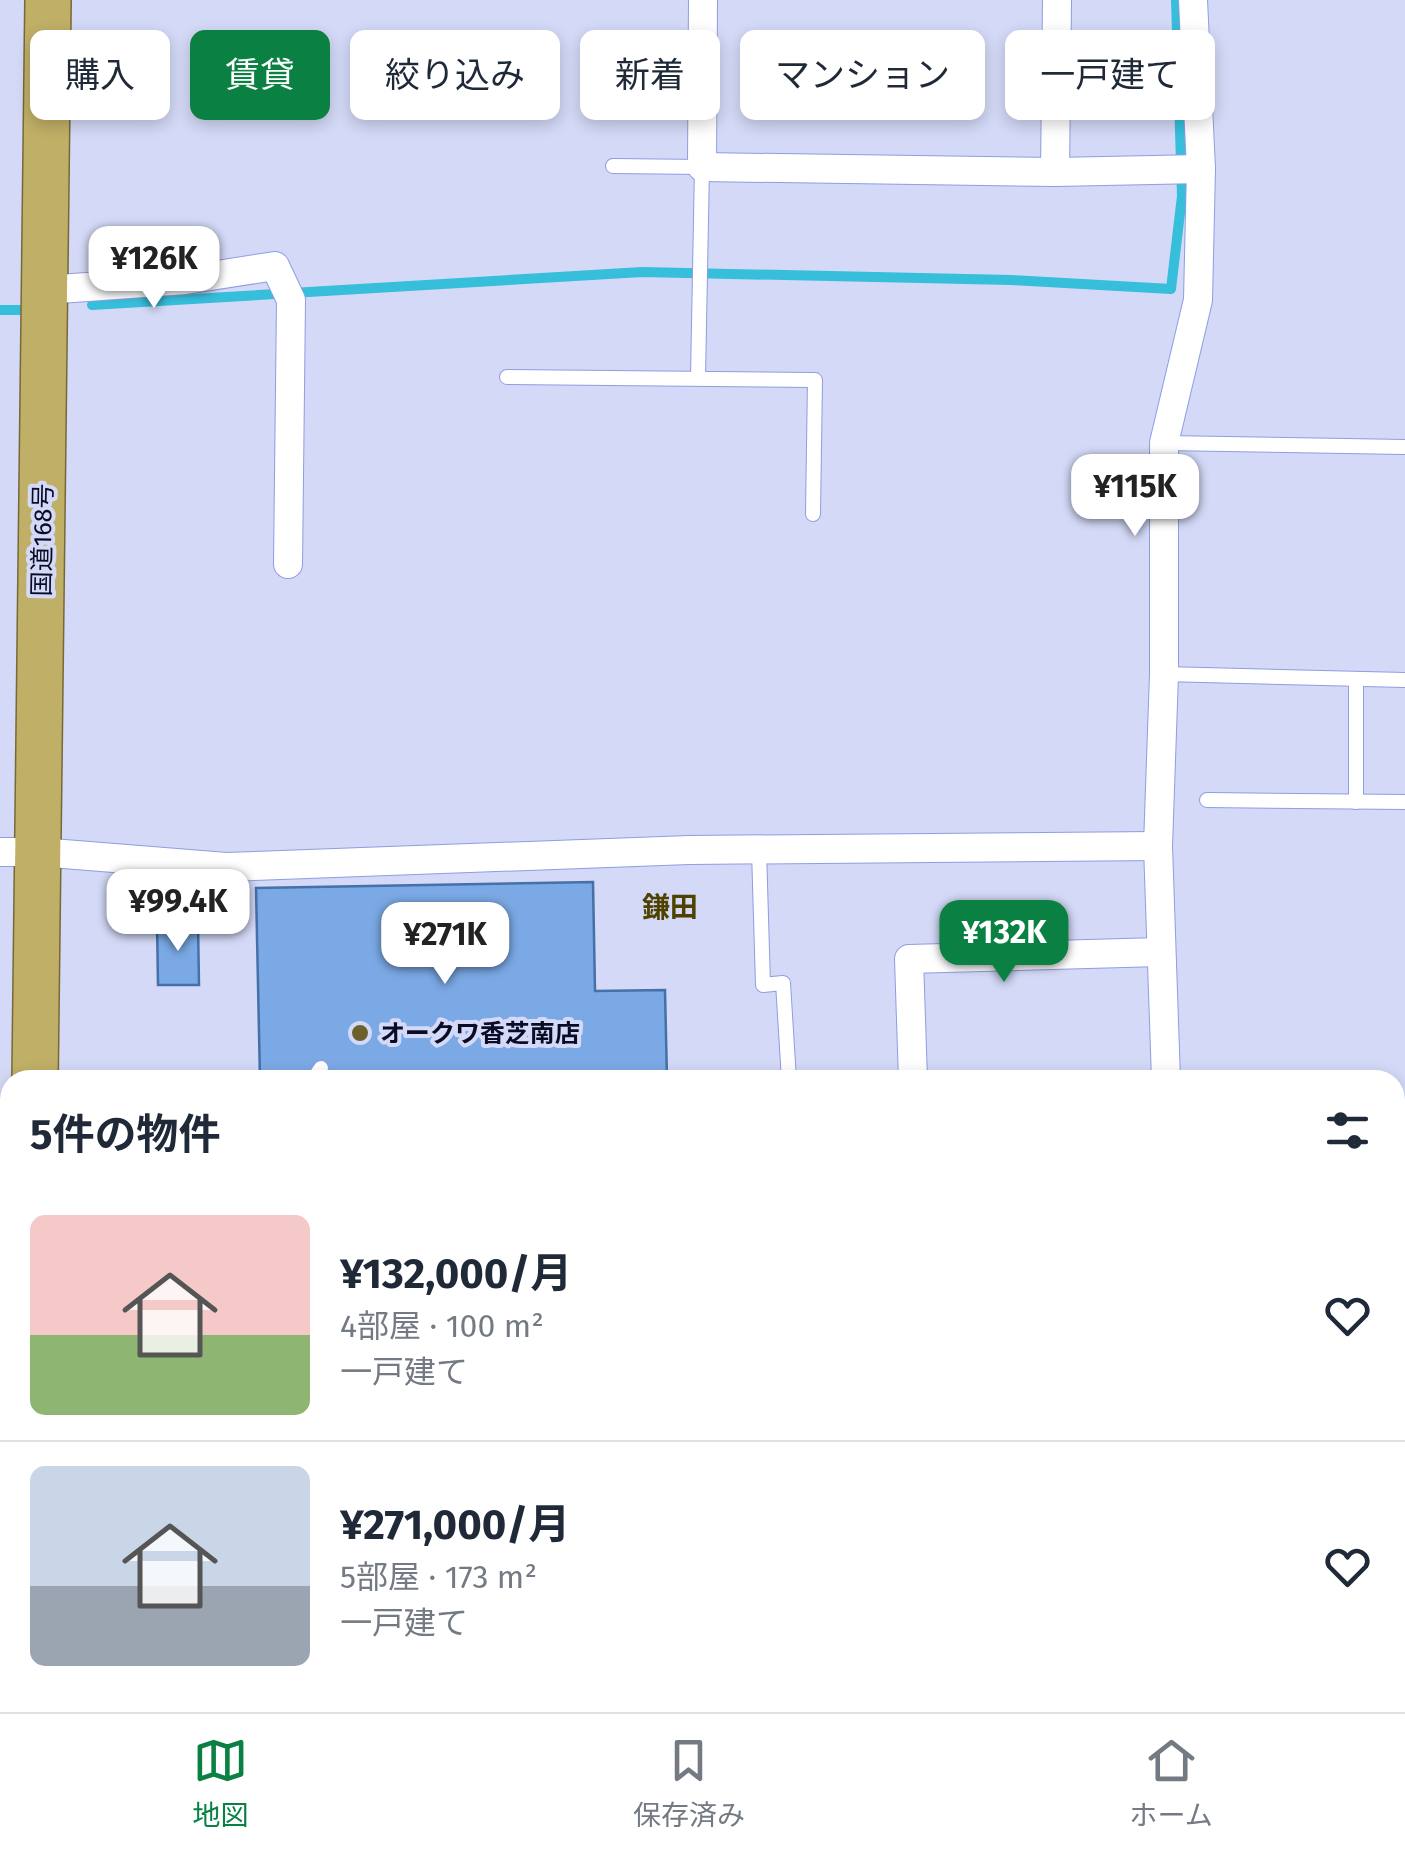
<!DOCTYPE html>
<html lang="ja">
<head>
<meta charset="utf-8">
<style>
  :root { --surface:#fff; --page:#f6f6f7; --text:#1f2937; --muted:#747a83; --line:#e0e1e3; --accent:#0b8043 }
  body { margin:0; font-family:"Fira Sans","Noto Sans JP",sans-serif; background:var(--page); color:var(--text); height:100vh; display:flex; flex-direction:column; font-size:38px; white-space:nowrap }
  * { box-sizing:border-box; margin:0 }
  p { font-size:32px; color:var(--muted) }
  .icon { flex:none; width:55px; height:55px; fill:none; stroke:currentColor; stroke-width:2; stroke-linecap:round; stroke-linejoin:round }
  .map { position:relative; flex:1; overflow:hidden }
  .sheet { position:absolute; left:0px; top:1070px; width:1405px; height:642px; display:flex; flex-direction:column; background:var(--surface); border-radius:30px 30px 0 0; box-shadow:0 5px 15px #0003 }
  .sheet>* { flex:none }
  .guide { position:absolute; left:30px; top:30px; width:1345px; height:90px; display:flex; gap:20px }
  .price { position:absolute; translate:-50% -85px; padding:0 22px; border-radius:20px; background:#fff; color:#222; font-size:32px; line-height:65px; filter:drop-shadow(0 2px 5px #0008) }
  .price::after { content:''; position:absolute; left:50%; top:60px; width:30px; height:22px; margin-left:-15px; background:inherit; clip-path:polygon(0 0,100% 0,50% 100%) }
  .price.current { background:var(--accent); color:#fff }
  ul { padding:0; list-style:none }
  li { display:flex; align-items:center; gap:30px; height:250px; padding:0 30px }
  li+li { border-top:2px solid var(--line) }
  li span { display:grid; place-items:center; flex:none; width:280px; height:200px; border-radius:15px; color:#555 }
  li>.icon { margin-inline-start:auto }
  span .icon { width:120px; height:120px; fill:#fffc; stroke-width:1 }
  li b { font-size:42px }
  h2 { display:flex; justify-content:space-between; align-items:center; height:120px; padding:0 30px; font-size:42px }
  .tag { padding:0 35px; border-radius:15px; background:var(--surface); box-shadow:0 5px 15px #0003; font-size:35px; line-height:90px }
  .tag.current { background:var(--accent); color:#fff }
  .dock { display:flex; justify-content:space-around; align-items:center; height:140px; border-top:2px solid var(--line); background:var(--surface); font-size:28px; color:var(--muted) }
  .dock a { display:grid; justify-items:center; gap:5px }
  .dock .current { color:var(--accent) }
  .map>svg:first-child { display:block }
  .lines { fill:none; stroke-linecap:round; stroke-linejoin:round }
  .stream { stroke:#36bedb; stroke-width:10 }
  .building { fill:#7ba9e5; stroke:#4570a8; stroke-width:2.5 }
  .service-casing { stroke:#909de1; stroke-width:16 }
  .minor-casing { stroke:#909de1; stroke-width:30 }
  .trunk-casing { stroke:#766937; stroke-width:48 }
  .service { stroke:#fff; stroke-width:14 }
  .minor { stroke:#fff; stroke-width:28 }
  .trunk { stroke:#c0af67; stroke-width:45 }
  .poi-dot { fill:#6c602d; stroke:#d3d9f6; stroke-width:4 }
  .labels { text-anchor:middle; stroke-width:8; stroke-linejoin:round; paint-order:stroke }
  .street-label { font-size:25px; fill:#090c24; stroke:#d3d9f6 }
  .poi-label { font-size:25px; font-weight:bold; fill:#090c24; stroke:#d3d9f6; text-anchor:start }
  .neighbourhood-label { font-size:28px; font-weight:bold; fill:#4f4100; stroke:#d3d9f6 }
</style>
</head>
<body>
<div class="map">
<svg width="1405" height="1712" viewBox="0 0 1405 1712">
  <rect width="100%" height="100%" fill="#d3d9f6"/>
  <g class="lines">
    <g class="stream">
      <path d="M92 305 642 272 1011 280 1171 289 1182 196 1176 0"/>
      <path d="M0 310H20"/>
    </g>
  </g>
  <g class="building">
    <path d="M593 882 595 991 665 990 667 1080H260L256 888Z"/>
    <path d="M157 922H198L199 985H158Z"/>
  </g>
  <g class="lines">
    <g class="service-casing">
      <g id="service">
        <path d="M613 166 702 167 698 377"/>
        <path d="M507 377 815 380 813 514"/>
        <path d="M1164 443 1405 447"/>
        <path d="M1164 674 1405 680"/>
        <path d="M1356 679V802"/>
        <path d="M1207 800 1405 802"/>
        <path d="M759 850 763 985 783 983 789 1080"/>
        <path d="M313 1080 321 1068"/>
      </g>
    </g>
    <g class="minor-casing">
      <g id="minor">
        <path d="M703 0 702 167 1055 172 1201 169"/>
        <path d="M1055 172 1057 0"/>
        <path d="M45 290 185 280 275 266 291 300 288 564"/>
        <path d="M0 852H39L226 867 689 850 1158 846"/>
        <path d="M913 1080 909 959 1160 952"/>
        <path d="M1166 1080 1158 846 1164 674V443L1198 300 1201 169 1193 0"/>
        <path d="M1395 1360 1405 1358"/>
        <path d="M0 1429H10"/>
        <path d="M1395 1650 1405 1649"/>
        <path d="M359 1712 360 1702"/>
        <path d="M533 1712 534 1702"/>
        <path d="M1070 1712 1072 1702"/>
        <path d="M1197 1712 1198 1702"/>
      </g>
    </g>
    <g class="trunk-casing">
      <g id="trunk">
        <path d="M35 1080 48 0"/>
        <path d="M0 1638 10 1493"/>
      </g>
    </g>
    <use href="#service" class="service"/>
    <use href="#minor" class="minor"/>
    <use href="#trunk" class="trunk"/>
  </g>
  <circle class="poi-dot" cx="360" cy="1033" r="10"/>
  <g class="labels">
    <g class="street-label">
      <text transform="translate(42 540) rotate(-89)" y="9">国道168号</text>
    </g>
    <g class="poi-label">
      <text x="380" y="1042">オークワ香芝南店</text>
    </g>
    <g class="neighbourhood-label">
      <text x="670" y="917">鎌田</text>
    </g>
  </g>
</svg>
<b class="price" style="left:154px;top:311px">¥126K</b>
<b class="price" style="left:1135px;top:539px">¥115K</b>
<b class="price" style="left:178px;top:954px">¥99.4K</b>
<b class="price current" style="left:1004px;top:985px">¥132K</b>
<b class="price" style="left:445px;top:987px">¥271K</b>
<div class="guide">
<a class="tag">購入</a>
<a class="tag current">賃貸</a>
<a class="tag">絞り込み</a>
<a class="tag">新着</a>
<a class="tag">マンション</a>
<a class="tag">一戸建て</a>
</div>
<section class="sheet">
<h2>5件の物件<svg class="icon" aria-label="filters" viewBox="0 0 24 24"><path d="M4 7h16M4 17h16"/><circle cx="9" cy="7" r="2"/><circle cx="15" cy="17" r="2"/></svg></h2>
<ul>
<li><span style="background:linear-gradient(#f6c9c9 60%,#8fb573 0)"><svg class="icon" aria-label="home" viewBox="0 0 24 24"><path d="M3 11l9-7 9 7M6 9v11h12V9"/></svg></span><div><b>¥132,000/月</b><p>4部屋 · 100 m²</p><p>一戸建て</p></div><svg class="icon" aria-label="heart" viewBox="0 0 24 24"><path d="M12 20l-8-8c-3-5 5-10 8-4 3-6 11-1 8 4z"/></svg></li>
<li><span style="background:linear-gradient(#c9d6e8 60%,#9aa5b1 0)"><svg class="icon" aria-label="home" viewBox="0 0 24 24"><path d="M3 11l9-7 9 7M6 9v11h12V9"/></svg></span><div><b>¥271,000/月</b><p>5部屋 · 173 m²</p><p>一戸建て</p></div><svg class="icon" aria-label="heart" viewBox="0 0 24 24"><path d="M12 20l-8-8c-3-5 5-10 8-4 3-6 11-1 8 4z"/></svg></li>
</ul>
</section>
</div>
<nav class="dock">
<a class="current"><svg class="icon" aria-label="map" viewBox="0 0 24 24"><path d="M3 6l6-2 6 2 6-2v14l-6 2-6-2-6 2zM9 4v14M15 6v14"/></svg>地図</a>
<a><svg class="icon" aria-label="saved" viewBox="0 0 24 24"><path d="M7 4h10v16l-5-4-5 4z"/></svg>保存済み</a>
<a><svg class="icon" aria-label="home" viewBox="0 0 24 24"><path d="M3 11l9-7 9 7M6 9v11h12V9"/></svg>ホーム</a>
</nav>
</body>
</html>
